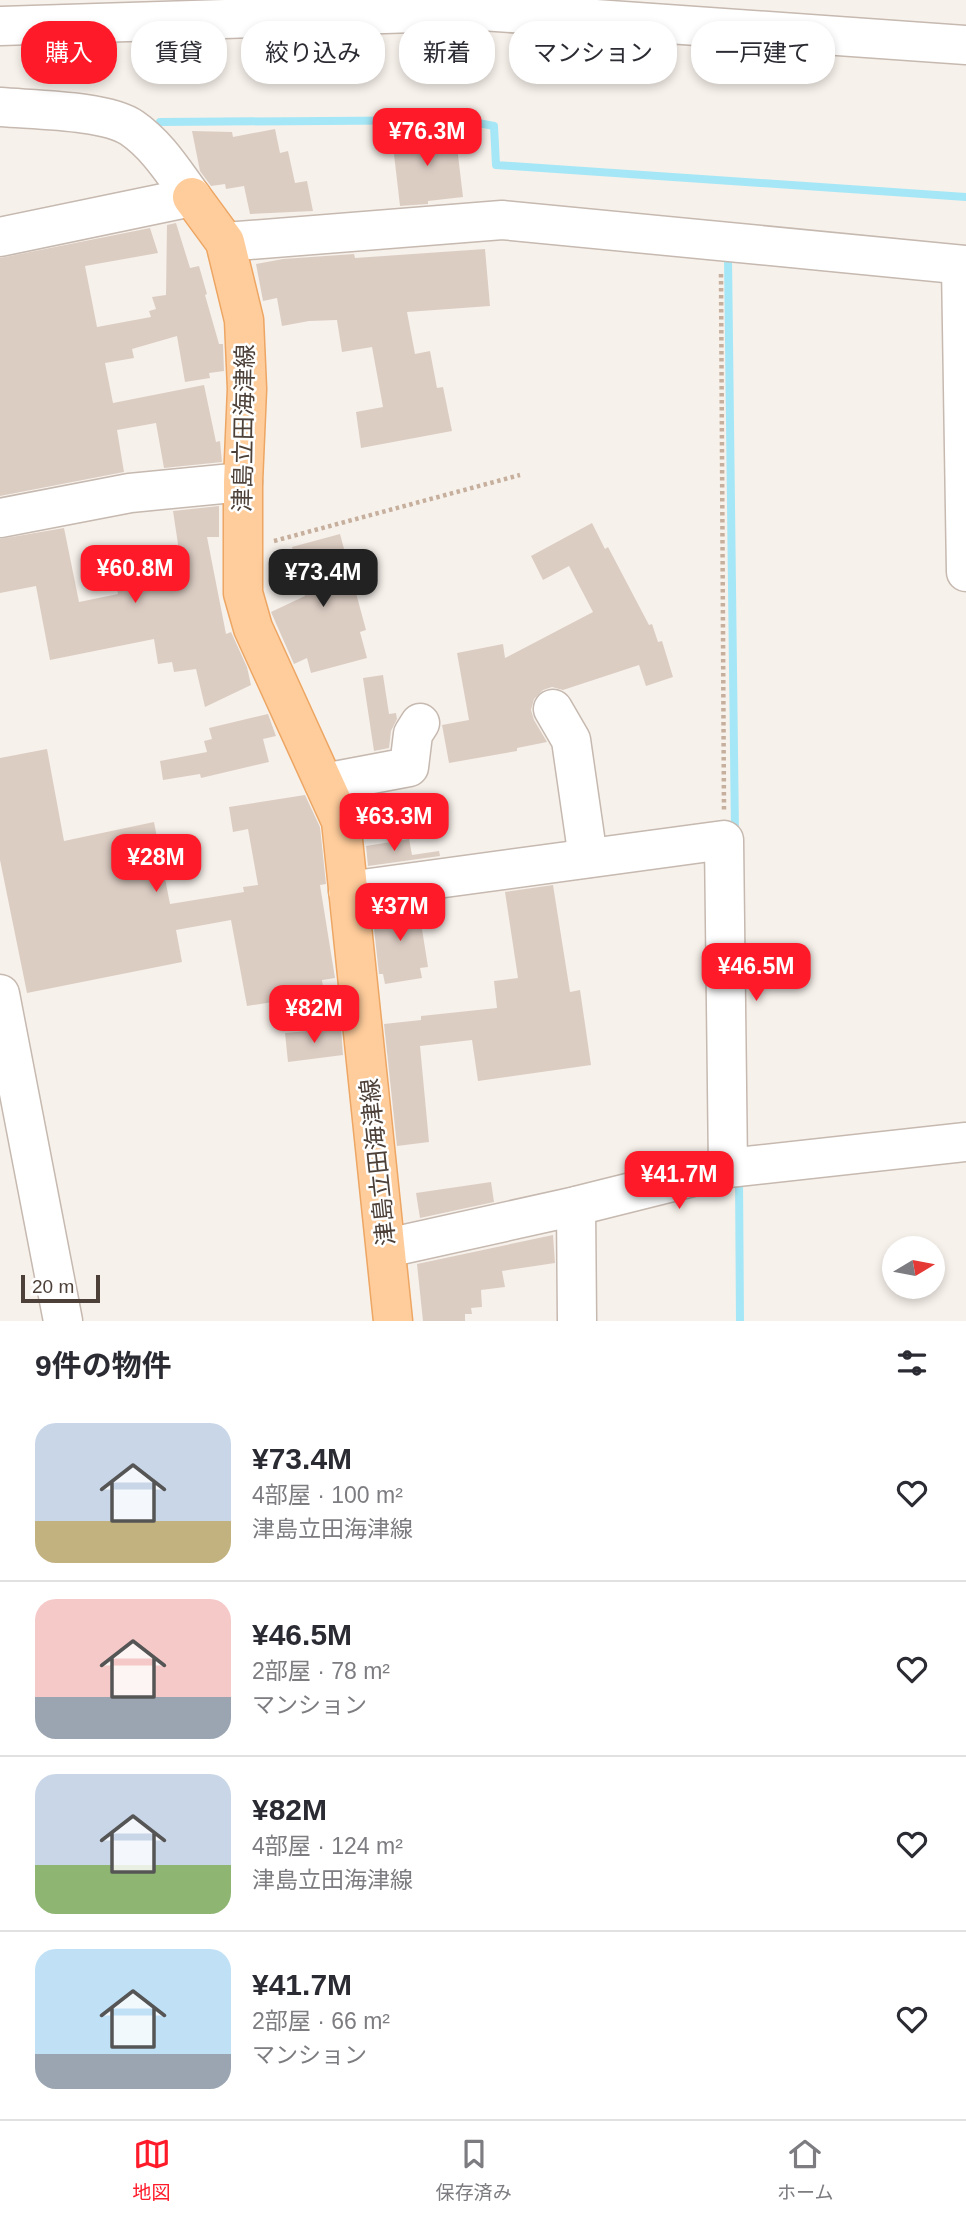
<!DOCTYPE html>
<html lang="ja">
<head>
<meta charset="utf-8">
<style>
  :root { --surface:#fff; --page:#f2f2f3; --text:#2b2b33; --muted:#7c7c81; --line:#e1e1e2; --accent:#ff1a29 }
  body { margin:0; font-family:Helvetica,"Noto Sans JP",sans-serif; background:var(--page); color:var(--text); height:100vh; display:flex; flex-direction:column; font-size:26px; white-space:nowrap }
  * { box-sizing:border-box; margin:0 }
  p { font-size:23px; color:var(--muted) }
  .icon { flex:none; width:38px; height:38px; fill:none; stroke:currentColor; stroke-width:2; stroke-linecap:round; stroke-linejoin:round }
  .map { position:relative; height:1321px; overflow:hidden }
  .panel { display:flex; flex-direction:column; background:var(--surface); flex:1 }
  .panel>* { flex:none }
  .top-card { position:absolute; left:21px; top:21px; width:924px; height:63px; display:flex; gap:14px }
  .needle { width:46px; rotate:80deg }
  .buttons { position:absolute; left:882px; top:1236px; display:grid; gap:14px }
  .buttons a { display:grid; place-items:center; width:63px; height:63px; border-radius:50%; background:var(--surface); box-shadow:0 4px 10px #0003; font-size:35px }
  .scale { position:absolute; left:21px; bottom:18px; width:79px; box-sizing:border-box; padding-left:7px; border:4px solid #4c4038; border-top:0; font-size:19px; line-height:24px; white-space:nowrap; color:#4c4038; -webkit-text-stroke:5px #fff; paint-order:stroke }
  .price { position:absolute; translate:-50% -60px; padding:0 16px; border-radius:14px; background:var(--accent); color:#fff; font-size:23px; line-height:46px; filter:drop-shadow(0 2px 4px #0008) }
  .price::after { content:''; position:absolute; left:50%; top:42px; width:21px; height:16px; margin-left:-10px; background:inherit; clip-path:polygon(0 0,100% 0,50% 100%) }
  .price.on { background:#222; color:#fff }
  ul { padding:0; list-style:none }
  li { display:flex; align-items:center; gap:21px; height:175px; padding:0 35px }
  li+li { border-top:2px solid var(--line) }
  li span { display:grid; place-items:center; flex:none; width:196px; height:140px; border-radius:21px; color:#555 }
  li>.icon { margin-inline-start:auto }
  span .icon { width:84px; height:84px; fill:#fffc; stroke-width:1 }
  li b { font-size:30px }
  h2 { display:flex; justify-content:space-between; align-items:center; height:84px; padding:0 35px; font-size:30px }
  .pill { padding:0 24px; border-radius:28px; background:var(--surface); box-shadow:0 4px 10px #0003; font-size:24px; line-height:63px }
  .pill.on { background:var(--accent); color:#fff }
  .dock { display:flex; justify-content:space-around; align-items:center; height:98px; border-top:2px solid var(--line); background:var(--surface); font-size:19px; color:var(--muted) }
  .dock a { display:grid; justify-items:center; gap:4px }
  .dock .on { color:var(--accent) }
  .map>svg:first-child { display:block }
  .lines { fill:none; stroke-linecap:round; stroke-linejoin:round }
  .stream { stroke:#a5e7f6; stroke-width:8 }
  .building { fill:#dccdc3 }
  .minor-casing { stroke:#c6b9b0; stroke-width:41 }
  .major-casing { stroke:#eda663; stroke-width:41 }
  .path { stroke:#c6af9d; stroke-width:4.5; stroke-dasharray:3.5 3.5; stroke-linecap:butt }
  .minor { stroke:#fff; stroke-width:38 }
  .major { stroke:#ffcd9c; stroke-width:38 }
  .labels { text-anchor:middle; stroke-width:5; stroke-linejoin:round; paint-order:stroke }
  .street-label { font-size:24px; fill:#4c4038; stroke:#fff }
</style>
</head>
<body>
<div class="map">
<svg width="966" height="1321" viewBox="0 0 966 1321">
  <rect width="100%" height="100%" fill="#f7f1eb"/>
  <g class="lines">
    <g class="stream">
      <path d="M160 122 462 120 494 126 496 165 966 197"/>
      <path d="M728 258 735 833"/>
      <path d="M739 1178 740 1321"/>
    </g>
  </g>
  <g class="building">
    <path d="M275 129 280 153 288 151 295 183 307 181 313 211 250 214 244 186 226 189 225 184 211 186 200 171 192 131 232 132 233 137Z"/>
    <path d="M455 130 463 197 428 201V204L400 206 392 137Z"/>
    <path d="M176 223 190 268 199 266 207 294 205 295 219 344H223L224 371 209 373 210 378 185 382 177 336 132 349 134 358 105 363 113 403 204 385 216 442 220 441 222 462 164 468 156 423 117 430 124 472 0 496V258L150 228 158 253 85 266 97 327 151 317 149 311 156 309 152 297 166 295 167 225Z"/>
    <path d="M485 249 490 306 407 312 415 354 430 351 437 388 443 387 452 431 361 448 356 412 383 407 372 347 342 352 337 320 309 321 282 326 277 298 263 301 256 264 283 259 354 254 355 258Z"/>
    <path d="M219 506V537H207L226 634 231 632 247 667 251 685 205 707 196 669 174 672 172 662 158 664 154 639 50 660 36 586 0 593V539L64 528 79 602 118 594 111 561 140 556 147 590 184 584 173 511Z"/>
    <path d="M592 523 605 549 608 547 649 625 652 624 658 642 662 641 673 677 646 686 639 665 563 690 552 687 543 690 534 699 531 710 534 720 547 742 517 748V751L449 763 442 725 469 720 457 653 503 644 505 658 593 612 569 566 543 580 531 556Z"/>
    <path d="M340 534 366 630 360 632 367 658 311 673 307 658 294 664 271 612 305 596 292 547Z"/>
    <path d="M383 675 389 714 396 713 397 719 391 731 389 748 374 751 363 678Z"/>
    <path d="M268 714 276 736 263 739 269 762 201 778 200 774 163 780 160 761 207 752 204 741 212 739 209 728Z"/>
    <path d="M47 749 64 841 154 822 170 904 244 892 243 887 258 885 248 829 233 832 229 807 305 795 320 827 326 884 320 885 335 978 322 980 324 994 247 1006 231 920 176 930 182 962 27 993 0 860V758Z"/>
    <path d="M409 839 412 855 439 851 440 856 368 866 366 846Z"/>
    <path d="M553 885 570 992 580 990 591 1065 478 1081 472 1040 420 1046 429 1142 397 1146 384 1024 421 1020V1016L497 1008 494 981 518 978 505 892Z"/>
    <path d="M418 904 428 967 420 968 422 978 385 984 383 974H379L372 910Z"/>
    <path d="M341 1028 343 1055 288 1062 285 1033Z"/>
    <path d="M491 1182 494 1202 420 1218 416 1193Z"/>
    <path d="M553 1235 555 1263 502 1271 505 1287 481 1290 482 1307 471 1308 472 1314H465V1321H423L417 1264Z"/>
  </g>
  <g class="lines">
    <g class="minor-casing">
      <g id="minor">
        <path d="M0 26 482 11 966 45"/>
        <path d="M0 107C33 110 106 110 132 128 158 146 174 173 192 197L0 237"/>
        <path d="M225 242 502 220 966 265"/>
        <path d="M961 265 966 572"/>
        <path d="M0 518 130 493 243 482"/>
        <path d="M553 709 571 740 588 858"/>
        <path d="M324 783 409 767 413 734 420 723"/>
        <path d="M348 891 724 840 728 1168"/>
        <path d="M0 994 63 1321"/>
        <path d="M576 1206 577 1321"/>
        <path d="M387 1248 576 1206 728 1168 966 1142"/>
      </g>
    </g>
    <g class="major-casing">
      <path id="major" d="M192 197 225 242 244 320 247 389 243 482V593L253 628 341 821 393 1321"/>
    </g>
    <g class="path">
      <path d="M721 274 724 811"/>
      <path d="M274 541 520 475"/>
    </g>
    <use href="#minor" class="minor"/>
    <use href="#major" class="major"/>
  </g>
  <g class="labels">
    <g class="street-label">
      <text transform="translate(244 428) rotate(-89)" y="8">津島立田海津線</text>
      <text transform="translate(378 1162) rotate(-96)" y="8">津島立田海津線</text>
    </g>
  </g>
</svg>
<div class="buttons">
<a><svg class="needle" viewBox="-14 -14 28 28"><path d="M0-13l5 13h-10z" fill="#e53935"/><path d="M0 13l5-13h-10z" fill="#7c7c81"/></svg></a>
</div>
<div class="scale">20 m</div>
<b class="price" style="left:427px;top:168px">¥76.3M</b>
<b class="price" style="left:135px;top:605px">¥60.8M</b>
<b class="price on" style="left:323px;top:609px">¥73.4M</b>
<b class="price" style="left:394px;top:853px">¥63.3M</b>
<b class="price" style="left:156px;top:894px">¥28M</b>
<b class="price" style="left:400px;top:943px">¥37M</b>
<b class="price" style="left:756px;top:1003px">¥46.5M</b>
<b class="price" style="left:314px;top:1045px">¥82M</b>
<b class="price" style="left:679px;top:1211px">¥41.7M</b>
<div class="top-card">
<a class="pill on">購入</a>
<a class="pill">賃貸</a>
<a class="pill">絞り込み</a>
<a class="pill">新着</a>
<a class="pill">マンション</a>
<a class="pill">一戸建て</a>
</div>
</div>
<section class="panel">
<h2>9件の物件<svg class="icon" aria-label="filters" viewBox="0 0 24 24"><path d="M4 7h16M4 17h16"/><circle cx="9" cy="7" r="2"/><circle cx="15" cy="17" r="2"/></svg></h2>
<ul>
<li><span style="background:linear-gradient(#c9d6e8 70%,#c2b280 0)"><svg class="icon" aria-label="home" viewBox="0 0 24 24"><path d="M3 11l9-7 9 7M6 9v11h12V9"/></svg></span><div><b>¥73.4M</b><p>4部屋 · 100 m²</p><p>津島立田海津線</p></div><svg class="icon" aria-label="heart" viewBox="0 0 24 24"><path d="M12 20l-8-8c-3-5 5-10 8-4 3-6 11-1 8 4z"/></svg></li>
<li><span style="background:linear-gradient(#f6c9c9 70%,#9aa5b1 0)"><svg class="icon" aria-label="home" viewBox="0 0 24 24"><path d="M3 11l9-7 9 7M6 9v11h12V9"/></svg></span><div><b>¥46.5M</b><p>2部屋 · 78 m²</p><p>マンション</p></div><svg class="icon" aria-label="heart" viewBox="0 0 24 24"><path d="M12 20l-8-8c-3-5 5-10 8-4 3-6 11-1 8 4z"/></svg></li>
<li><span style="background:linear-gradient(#c9d6e8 65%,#8fb573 0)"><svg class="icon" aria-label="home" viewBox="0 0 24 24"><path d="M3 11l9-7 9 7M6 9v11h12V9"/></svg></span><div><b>¥82M</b><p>4部屋 · 124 m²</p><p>津島立田海津線</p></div><svg class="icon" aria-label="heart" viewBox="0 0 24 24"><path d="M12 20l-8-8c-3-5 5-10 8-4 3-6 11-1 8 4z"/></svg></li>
<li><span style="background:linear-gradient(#bfe0f5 75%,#9aa5b1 0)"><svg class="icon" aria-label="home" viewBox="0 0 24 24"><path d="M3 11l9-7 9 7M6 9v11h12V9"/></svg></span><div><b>¥41.7M</b><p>2部屋 · 66 m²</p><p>マンション</p></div><svg class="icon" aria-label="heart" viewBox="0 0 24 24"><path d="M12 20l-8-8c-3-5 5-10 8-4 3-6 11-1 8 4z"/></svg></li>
</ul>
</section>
<nav class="dock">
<a class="on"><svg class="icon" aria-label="map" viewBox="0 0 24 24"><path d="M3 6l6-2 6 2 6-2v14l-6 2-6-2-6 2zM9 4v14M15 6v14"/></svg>地図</a>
<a><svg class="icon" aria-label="saved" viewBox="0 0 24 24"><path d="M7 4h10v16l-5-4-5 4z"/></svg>保存済み</a>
<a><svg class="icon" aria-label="home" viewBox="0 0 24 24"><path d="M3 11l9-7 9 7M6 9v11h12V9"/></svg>ホーム</a>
</nav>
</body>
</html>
